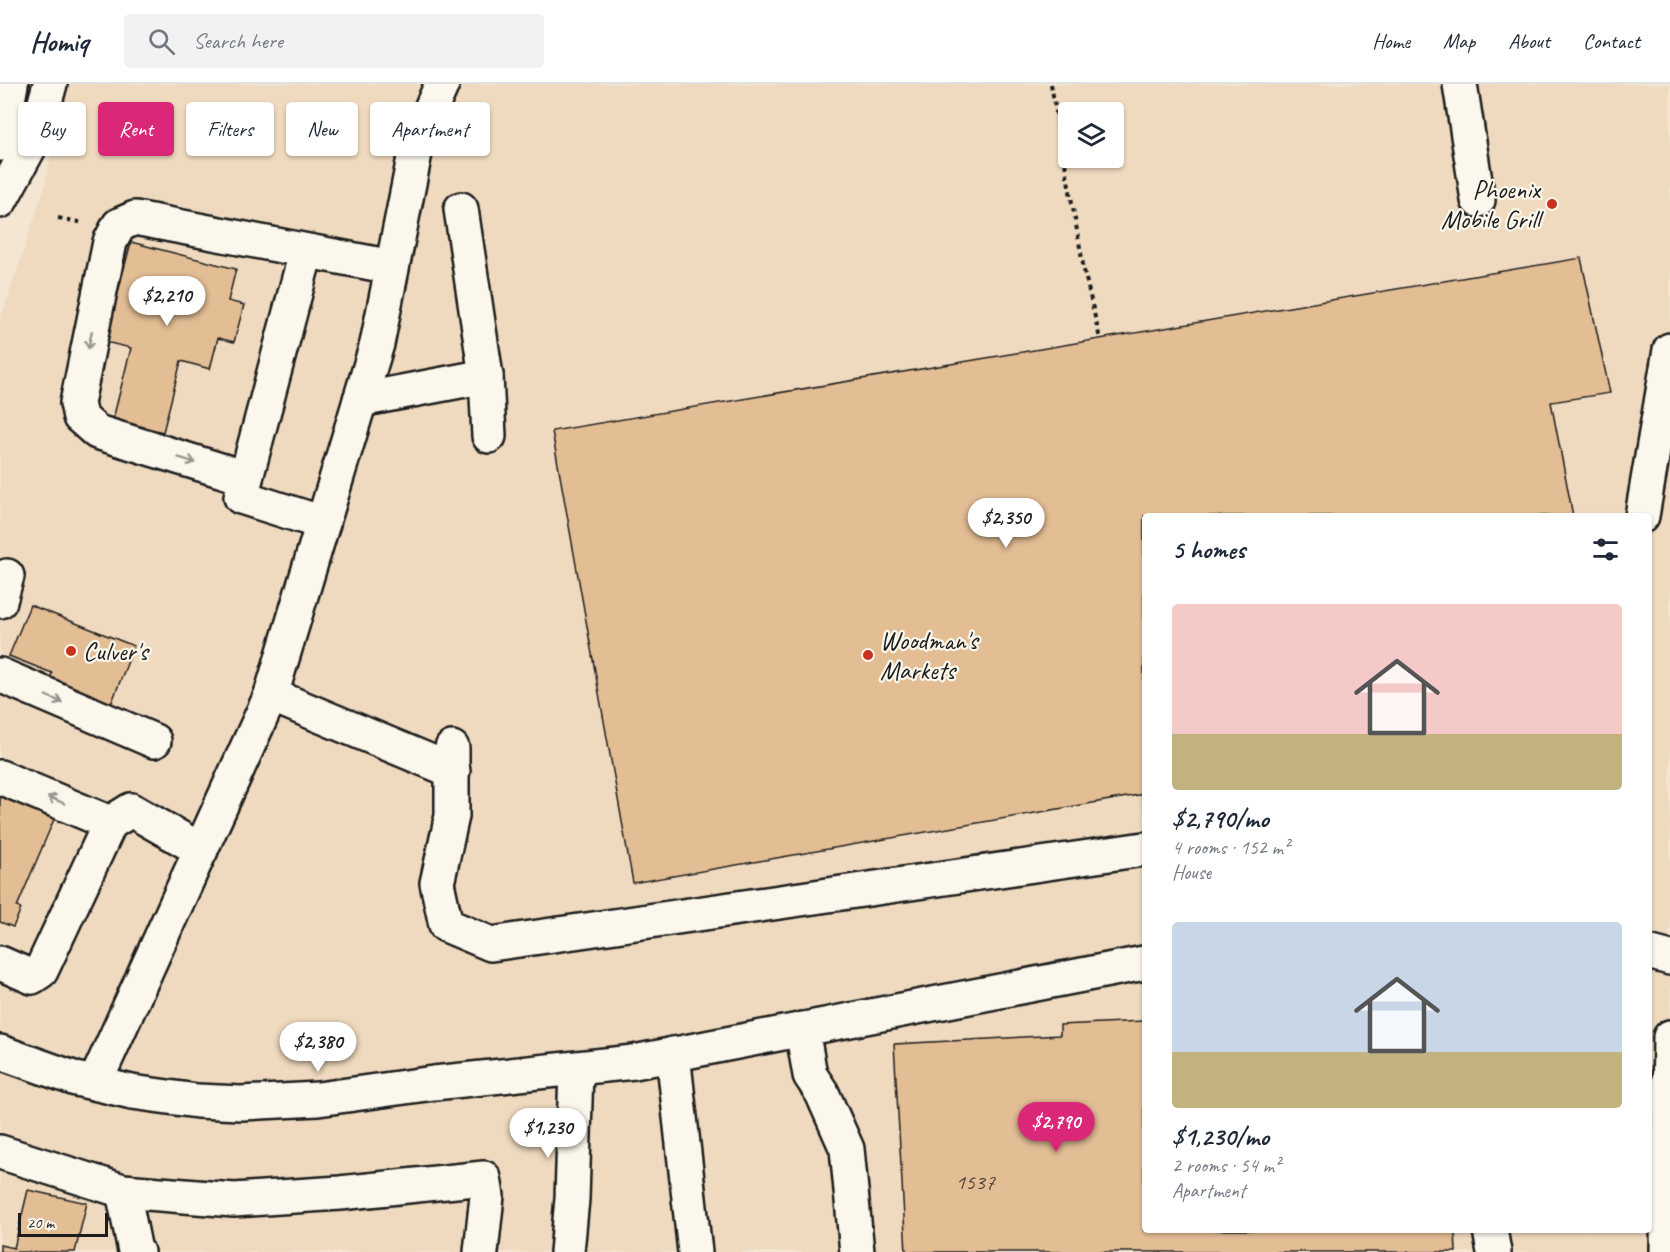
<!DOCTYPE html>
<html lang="en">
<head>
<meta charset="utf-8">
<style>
  :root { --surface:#fff; --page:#f2f2f3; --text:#1f2937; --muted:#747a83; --line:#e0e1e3; --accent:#db2777 }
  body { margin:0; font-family:Caveat,sans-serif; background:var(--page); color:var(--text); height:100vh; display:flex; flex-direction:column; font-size:22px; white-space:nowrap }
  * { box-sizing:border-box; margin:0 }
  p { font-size:20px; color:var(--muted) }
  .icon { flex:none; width:33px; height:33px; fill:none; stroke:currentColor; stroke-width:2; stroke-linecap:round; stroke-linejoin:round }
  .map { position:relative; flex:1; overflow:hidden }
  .panel { position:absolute; left:1142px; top:429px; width:510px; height:720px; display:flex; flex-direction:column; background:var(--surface); border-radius:6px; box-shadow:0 2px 4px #0004 }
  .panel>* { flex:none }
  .hud { position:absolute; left:18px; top:18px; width:570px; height:54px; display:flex; gap:12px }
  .fabs { position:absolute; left:1058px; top:18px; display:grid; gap:12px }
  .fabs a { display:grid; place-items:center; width:66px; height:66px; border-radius:6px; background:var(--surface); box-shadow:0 2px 4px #0004; font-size:30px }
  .scale { position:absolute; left:18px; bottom:15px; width:90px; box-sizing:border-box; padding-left:6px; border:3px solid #1c1c1c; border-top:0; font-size:16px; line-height:21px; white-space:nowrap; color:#1c1c1c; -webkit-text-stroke:4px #fbf7ec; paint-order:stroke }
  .price { position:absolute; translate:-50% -51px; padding:0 14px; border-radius:21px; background:#fff; color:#222; font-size:20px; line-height:39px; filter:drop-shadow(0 2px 3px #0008) }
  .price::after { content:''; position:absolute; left:50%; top:36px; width:18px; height:14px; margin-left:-9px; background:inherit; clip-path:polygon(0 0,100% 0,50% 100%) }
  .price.selected { background:var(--accent); color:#fff }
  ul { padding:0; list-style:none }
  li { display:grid; align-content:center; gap:12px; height:318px; padding:0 30px }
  li span { display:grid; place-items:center; height:186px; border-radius:6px; color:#555 }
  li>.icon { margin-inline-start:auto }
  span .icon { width:108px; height:108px; fill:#fffc; stroke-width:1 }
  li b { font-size:26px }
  h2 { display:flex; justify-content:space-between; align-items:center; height:72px; padding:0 30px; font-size:26px }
  .tag { padding:0 21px; border-radius:6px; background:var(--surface); box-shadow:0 2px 4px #0004; font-size:21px; line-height:54px }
  .tag.selected { background:var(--accent); color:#fff }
  header { display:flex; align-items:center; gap:36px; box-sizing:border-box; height:84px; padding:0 30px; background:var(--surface); border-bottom:2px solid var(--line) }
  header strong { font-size:28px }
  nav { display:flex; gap:33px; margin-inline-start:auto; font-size:21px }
  .search { width:420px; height:54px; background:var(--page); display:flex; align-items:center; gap:15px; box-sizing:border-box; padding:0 21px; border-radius:6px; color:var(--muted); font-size:22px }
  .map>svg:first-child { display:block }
  .built { fill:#efdabf; fill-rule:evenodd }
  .building { fill:#e3bd94; stroke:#1c1c1c; stroke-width:1.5 }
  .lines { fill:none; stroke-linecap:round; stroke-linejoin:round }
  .minor-casing { stroke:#1c1c1c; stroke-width:38 }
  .major-casing { stroke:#1c1c1c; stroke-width:38 }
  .path { stroke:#1c1c1c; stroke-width:4; stroke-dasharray:4.5 4.5; stroke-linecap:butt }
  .minor { stroke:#fbf7ec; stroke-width:33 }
  .major { stroke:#fbf7ec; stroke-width:33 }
  .oneway { stroke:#97948e }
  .poi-dot { fill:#c8321e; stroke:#fbf7ec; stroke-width:2 }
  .labels { text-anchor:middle; stroke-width:4.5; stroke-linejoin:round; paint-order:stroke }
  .number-label { font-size:22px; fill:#4e443a }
  .poi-label { font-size:26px; fill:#1c1c1c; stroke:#fbf7ec; text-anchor:start }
</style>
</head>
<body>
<header>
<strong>Homiq</strong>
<div class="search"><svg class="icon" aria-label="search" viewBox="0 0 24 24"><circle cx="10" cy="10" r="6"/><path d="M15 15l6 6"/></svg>Search here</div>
<nav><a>Home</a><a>Map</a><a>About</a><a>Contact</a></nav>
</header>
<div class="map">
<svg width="1670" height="1168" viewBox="0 0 1670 1168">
  <rect width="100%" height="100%" fill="#f4e6d2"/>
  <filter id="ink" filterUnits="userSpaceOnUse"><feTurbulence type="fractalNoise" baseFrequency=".0167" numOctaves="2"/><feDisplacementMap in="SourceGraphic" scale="12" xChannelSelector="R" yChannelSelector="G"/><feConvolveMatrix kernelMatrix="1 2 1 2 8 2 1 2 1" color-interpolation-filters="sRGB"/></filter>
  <g filter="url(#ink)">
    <path class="built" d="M65 0H1670V1168H0V237L44 105ZM1068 28H1113V74H1068ZM1144 432H1648V1146H1144Z"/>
    <g class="building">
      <path d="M131 158 236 185 228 217 244 221 234 258 218 254 210 285 181 277 163 348 113 335 131 264 105 258Z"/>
      <path d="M1581 174 1610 309 1551 318 1573 432H1144V710L633 799 552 347Z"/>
      <path d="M30 521 134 562 110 623 49 598 52 589 9 572Z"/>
      <path d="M0 702 58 726 17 823 21 825 13 843 0 838Z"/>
      <path d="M1144 937V1146H1455L1456 1168H906L894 960 1060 951V941Z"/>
      <path d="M28 1106 87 1119 75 1168H0V1161L14 1164Z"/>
    </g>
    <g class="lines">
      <g class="minor-casing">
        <g id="minor">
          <path d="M1460 0 1478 116"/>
          <path d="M461 125 486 292 489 352"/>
          <path d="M306 168 241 413 323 439"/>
          <path d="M360 316 486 292"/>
          <path d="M246 394 97 348 80 333 77 319 110 158 119 141 135 134 392 183"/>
          <path d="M1642 432 1670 266"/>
          <path d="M0 517 7 492"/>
          <path d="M0 591 154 657"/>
          <path d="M271 611 377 260 418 54 442 0"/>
          <path d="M452 664V732L437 799 446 841 491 860 1144 765"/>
          <path d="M0 693 110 739"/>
          <path d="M1648 868 1670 874"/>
          <path d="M0 879 32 893 41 887 110 739 131 726 201 766"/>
          <path d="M802 945 810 991 822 1009 847 1065 857 1168"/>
          <path d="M0 968 76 995 132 1008 197 1017 241 1019 318 1015 434 999 634 978 1144 879"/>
          <path d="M673 970 695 1168"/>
          <path d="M95 999 271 611 453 687"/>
          <path d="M0 1068 123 1107 234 1116 340 1109 484 1094 487 1112 481 1168"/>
          <path d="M123 1107 135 1167 137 1168"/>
          <path d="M1490 1146 1494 1168"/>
          <path d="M567 1168 572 1115 576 985"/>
          <path d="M1667 1168 1670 953"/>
        </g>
      </g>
      <g class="major-casing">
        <g id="major">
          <path d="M0 60 11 0"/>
          <path d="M0 117 36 51 50 0"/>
        </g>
      </g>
      <g class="path">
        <path d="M1051 0 1084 186 1100 255"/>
        <path d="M58 134 84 139"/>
      </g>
      <use href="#minor" class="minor"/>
      <use href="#major" class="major"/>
    </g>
    <defs><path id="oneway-shaft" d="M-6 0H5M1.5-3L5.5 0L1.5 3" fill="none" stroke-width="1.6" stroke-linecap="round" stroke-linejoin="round" transform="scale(1.5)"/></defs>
    <g class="oneway">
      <use href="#oneway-shaft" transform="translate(90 256) rotate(102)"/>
      <use href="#oneway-shaft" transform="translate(187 376) rotate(17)"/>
      <use href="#oneway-shaft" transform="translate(54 615) rotate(23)"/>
      <use href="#oneway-shaft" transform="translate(56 716) rotate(-157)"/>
    </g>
  </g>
  <g class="poi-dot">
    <circle cx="1552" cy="120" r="6"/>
    <circle cx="71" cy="567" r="6"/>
    <circle cx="868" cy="571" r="6"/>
  </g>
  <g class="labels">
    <g class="number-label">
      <text x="975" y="1105">1537</text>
    </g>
    <g class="poi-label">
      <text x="1540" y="114" text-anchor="end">Phoenix<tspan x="1540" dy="30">Mobile Grill</tspan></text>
      <text x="880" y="565">Woodman's<tspan x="880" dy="30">Markets</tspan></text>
      <text x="83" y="576">Culver's</text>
    </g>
  </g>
</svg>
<div class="fabs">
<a><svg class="icon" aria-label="layers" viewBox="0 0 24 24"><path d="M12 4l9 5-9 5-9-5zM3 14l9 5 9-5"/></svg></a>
</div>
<div class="scale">20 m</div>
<b class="price" style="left:167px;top:243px">$2,210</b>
<b class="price" style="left:1006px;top:465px">$2,350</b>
<b class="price" style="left:318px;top:989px">$2,380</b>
<b class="price selected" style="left:1056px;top:1069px">$2,790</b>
<b class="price" style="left:548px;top:1075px">$1,230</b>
<div class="hud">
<a class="tag">Buy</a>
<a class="tag selected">Rent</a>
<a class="tag">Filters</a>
<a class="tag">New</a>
<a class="tag">Apartment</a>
</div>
<section class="panel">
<h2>5 homes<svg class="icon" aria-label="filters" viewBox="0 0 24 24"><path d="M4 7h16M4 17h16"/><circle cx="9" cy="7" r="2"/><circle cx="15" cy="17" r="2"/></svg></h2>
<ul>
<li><span style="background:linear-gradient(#f6c9c9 70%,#c2b280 0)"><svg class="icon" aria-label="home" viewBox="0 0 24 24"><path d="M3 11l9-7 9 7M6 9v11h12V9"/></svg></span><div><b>$2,790/mo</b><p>4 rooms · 152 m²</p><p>House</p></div></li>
<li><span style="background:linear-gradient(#c9d6e8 70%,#c2b280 0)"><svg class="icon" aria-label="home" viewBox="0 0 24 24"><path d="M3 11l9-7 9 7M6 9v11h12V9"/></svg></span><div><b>$1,230/mo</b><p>2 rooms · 54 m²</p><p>Apartment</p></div></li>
</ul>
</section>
</div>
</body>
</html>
